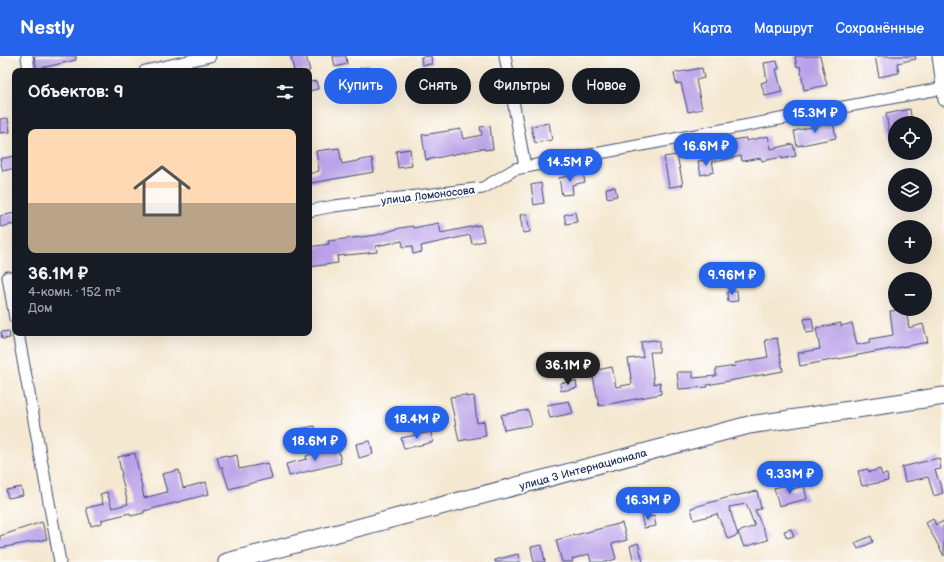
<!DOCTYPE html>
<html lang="ru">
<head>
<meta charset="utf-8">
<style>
  :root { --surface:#171b24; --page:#20242c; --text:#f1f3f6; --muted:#9ea1a6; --accent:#2563eb }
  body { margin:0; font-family:"Balsamiq Sans",sans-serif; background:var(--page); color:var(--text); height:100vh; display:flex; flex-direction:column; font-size:15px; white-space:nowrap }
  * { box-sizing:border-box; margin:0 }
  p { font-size:13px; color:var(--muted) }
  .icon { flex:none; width:22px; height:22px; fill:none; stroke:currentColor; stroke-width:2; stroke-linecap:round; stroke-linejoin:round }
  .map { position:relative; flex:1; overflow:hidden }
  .sheet { position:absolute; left:12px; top:12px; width:300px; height:268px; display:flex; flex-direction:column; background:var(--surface); border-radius:8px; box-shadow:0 4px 16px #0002 }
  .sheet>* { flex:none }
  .top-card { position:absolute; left:324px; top:12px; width:380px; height:36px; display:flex; gap:8px }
  .tools { position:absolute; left:888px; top:60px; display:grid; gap:8px }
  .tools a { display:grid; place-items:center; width:44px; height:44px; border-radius:50%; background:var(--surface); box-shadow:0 4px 16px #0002; font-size:20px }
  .price { position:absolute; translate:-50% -34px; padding:0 9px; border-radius:14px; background:var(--accent); color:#fff; font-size:13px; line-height:26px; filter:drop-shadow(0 1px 2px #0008) }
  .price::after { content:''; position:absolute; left:50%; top:24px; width:12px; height:9px; margin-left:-6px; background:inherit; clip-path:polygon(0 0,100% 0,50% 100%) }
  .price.active { background:#222; color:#fff }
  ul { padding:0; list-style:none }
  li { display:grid; align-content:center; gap:8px; height:212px; padding:0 16px }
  li span { display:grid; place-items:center; height:124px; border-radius:8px; color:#555 }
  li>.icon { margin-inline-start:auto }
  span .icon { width:72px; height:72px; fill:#fffc; stroke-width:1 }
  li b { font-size:17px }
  h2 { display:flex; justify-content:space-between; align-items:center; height:48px; padding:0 16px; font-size:17px }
  .chip { padding:0 14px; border-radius:18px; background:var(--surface); box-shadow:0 4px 16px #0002; font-size:14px; line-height:36px }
  .chip.active { background:var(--accent); color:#fff }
  header { display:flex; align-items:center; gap:24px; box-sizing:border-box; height:56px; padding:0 20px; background:var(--accent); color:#fff }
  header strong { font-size:19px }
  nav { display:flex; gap:22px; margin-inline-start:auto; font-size:14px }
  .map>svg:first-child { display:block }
  .building { fill:#bba2e8 }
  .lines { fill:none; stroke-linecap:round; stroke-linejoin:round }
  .street-casing { stroke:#3c4b6f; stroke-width:13 }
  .primary-casing { stroke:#3c4b6f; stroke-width:19 }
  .street { stroke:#fff; stroke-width:11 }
  .primary { stroke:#fff; stroke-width:17 }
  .labels { text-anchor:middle; stroke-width:4; stroke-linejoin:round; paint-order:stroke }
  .street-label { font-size:11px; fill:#1b2f5e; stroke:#fff }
</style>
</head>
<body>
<header>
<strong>Nestly</strong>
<nav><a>Карта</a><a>Маршрут</a><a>Сохранённые</a></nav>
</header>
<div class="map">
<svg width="944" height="506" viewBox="0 0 944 506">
  <rect width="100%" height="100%" fill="#fff"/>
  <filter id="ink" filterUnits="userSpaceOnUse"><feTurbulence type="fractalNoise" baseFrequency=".025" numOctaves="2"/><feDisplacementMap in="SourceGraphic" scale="8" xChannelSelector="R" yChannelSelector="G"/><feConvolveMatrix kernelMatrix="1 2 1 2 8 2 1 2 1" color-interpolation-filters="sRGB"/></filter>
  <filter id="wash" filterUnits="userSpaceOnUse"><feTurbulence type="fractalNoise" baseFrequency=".012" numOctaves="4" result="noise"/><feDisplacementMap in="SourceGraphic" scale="16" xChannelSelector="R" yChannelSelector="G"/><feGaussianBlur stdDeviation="0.9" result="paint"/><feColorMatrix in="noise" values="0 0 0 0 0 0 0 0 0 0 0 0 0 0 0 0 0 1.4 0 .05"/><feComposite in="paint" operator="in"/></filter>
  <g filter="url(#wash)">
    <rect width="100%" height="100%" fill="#f5e8d1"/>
    <g id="blocks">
      <g class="building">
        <path d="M34 0H76V4L37 13Z"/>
        <path d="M296 0H306L310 15H294L291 1Z"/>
        <path d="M333 0H346L347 8 335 11Z"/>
        <path d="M431 0 432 8 422 9 421 1Z"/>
        <path d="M795 0H820L827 29 804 34 800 10 797 11Z"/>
        <path d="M875 0H915L916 3 897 7 899 17 879 21Z"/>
        <path d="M777 5 779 13H776L782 36 765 40 761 27 767 25 764 7Z"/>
        <path d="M368 11 373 39 365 41 360 12Z"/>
        <path d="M702 12 704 22 696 24 702 53 688 56 681 27 676 28 674 17Z"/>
        <path d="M316 25 318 33 309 35V26Z"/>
        <path d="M910 53 912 67H895V88H891L886 58Z"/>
        <path d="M8 62 10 76 0 77V63Z"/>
        <path d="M833 66 836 82 797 90 794 75Z"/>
        <path d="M549 67 552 84 535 87 531 70Z"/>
        <path d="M490 70 493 93 484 94V92L426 104 422 79 461 73 463 83 482 79 480 71Z"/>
        <path d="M768 80 771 93 793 88 796 100 782 103V101L762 105 761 102 742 105 741 100 715 106 712 91 738 83 746 82V85Z"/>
        <path d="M339 92 342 108 372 102 374 116 311 127 309 118 319 115 316 95Z"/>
        <path d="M410 93 412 110 398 112 396 95Z"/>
        <path d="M677 99 683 129 669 131 664 101Z"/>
        <path d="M14 100 15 112 3 115 0 103Z"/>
        <path d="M712 103 714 116 701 119 698 105Z"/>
        <path d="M583 117 585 126 572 129 573 138 562 139 559 122Z"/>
        <path d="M541 127 544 147 534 149 531 129Z"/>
        <path d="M615 131 617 140 607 142 606 132Z"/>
        <path d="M575 156 577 166 566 168 564 159Z"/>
        <path d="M15 157V168L0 171V160Z"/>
        <path d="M527 158 530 176 523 177 520 159Z"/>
        <path d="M439 167 441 177 480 169 484 185 472 188 470 179 421 190 422 196 413 198 412 190 403 191 402 185 376 190 377 196 337 200 338 207 309 211V191L329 188 328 185 377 179 400 172 413 170V172Z"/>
        <path d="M737 235 738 245 728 246 727 236Z"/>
        <path d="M906 253 909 272 923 268 928 286 800 310 798 297 820 293 816 272 841 267V270L852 267 857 289 870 286V283L893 279 890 255Z"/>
        <path d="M812 262 814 276 806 277 804 263Z"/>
        <path d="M9 275 10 282 2 283 1 276Z"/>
        <path d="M777 282 783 315 707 329 708 331 679 333 677 316H693V322L716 320V313L736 310 735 307 768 301 765 284Z"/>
        <path d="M653 284 659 285V296H650L654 328 660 326 661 338 599 350 592 315 612 311 616 331 632 328 628 303 643 301 641 286Z"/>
        <path d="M576 325 577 332 561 335 560 327Z"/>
        <path d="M466 339V341L474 340 477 367 484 365 486 380 459 385 450 341Z"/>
        <path d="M569 345 573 357 550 362 547 349Z"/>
        <path d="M528 354 532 369 504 374 501 359Z"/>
        <path d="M315 370 316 378 299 381 298 373Z"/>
        <path d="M431 376 433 386 404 393 401 382Z"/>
        <path d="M370 385 373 398 359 402 356 388Z"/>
        <path d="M338 391 341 407 289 420 286 408 307 403 306 400Z"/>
        <path d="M135 397 144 442 167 436 162 418 179 414 183 432 206 426 209 438 144 455V457L131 460 130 457 102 464V467L91 470 86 452 103 448 100 438 107 436 112 452 128 448 121 419H122L118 401Z"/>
        <path d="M227 399V401L237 399 239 413 268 407 272 422 229 433 222 411 220 412 217 401Z"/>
        <path d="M939 402 941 413 935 414 943 437 934 440 928 421 905 426 902 411Z"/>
        <path d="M868 413 869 416 880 413 882 419 887 418 888 425 862 430 858 415Z"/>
        <path d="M787 429 788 434 804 430 807 443 779 450 774 432Z"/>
        <path d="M21 431 23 439 8 442 6 434Z"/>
        <path d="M757 435 761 453 755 454 768 484 744 491 738 476 755 470 746 448 729 451 738 479 728 483 717 458 694 464 691 452 726 442Z"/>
        <path d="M648 458 649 461 654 460 656 470 644 472 641 459Z"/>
        <path d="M933 463 936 469 944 465V500L926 467Z"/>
        <path d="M42 466 47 483 0 492V480Z"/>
        <path d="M622 467 627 484 612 488 616 503 606 506H591L589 498 572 503 573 506H562L556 484Z"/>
        <path d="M791 473 794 480 787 482 784 475Z"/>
        <path d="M871 480 873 486 858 493 855 487Z"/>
        <path d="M638 487 643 506H634L630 490Z"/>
        <path d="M542 489 545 506H534L531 491Z"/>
        <path d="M518 498 520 506H495V504Z"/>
      </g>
    </g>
  </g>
  <g filter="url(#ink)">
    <use href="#blocks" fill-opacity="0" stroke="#3c4b6f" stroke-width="1"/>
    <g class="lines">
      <g class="street-casing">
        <g id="street">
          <path d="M27 0 29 15"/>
          <path d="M505 0 525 111"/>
          <path d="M938 0 944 44"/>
          <path d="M145 15 210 0"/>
          <path d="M309 155 334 150 483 132 515 113 944 32"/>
          <path d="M8 221 15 262"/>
          <path d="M18 277 60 506"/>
        </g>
      </g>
      <g class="primary-casing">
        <path id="primary" d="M227 506 749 369 944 340"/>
      </g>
      <use href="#street" class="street"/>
      <use href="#primary" class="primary"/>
    </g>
  </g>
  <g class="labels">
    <g class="street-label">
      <text transform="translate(428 139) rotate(-7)" y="4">улица Ломоносова</text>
      <text transform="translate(583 413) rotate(-15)" y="4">улица 3 Интернационала</text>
    </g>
  </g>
</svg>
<div class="tools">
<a><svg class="icon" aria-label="locate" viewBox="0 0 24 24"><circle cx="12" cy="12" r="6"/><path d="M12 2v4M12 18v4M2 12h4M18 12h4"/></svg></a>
<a><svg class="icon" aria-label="layers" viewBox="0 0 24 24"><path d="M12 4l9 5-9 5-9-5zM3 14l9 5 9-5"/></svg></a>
<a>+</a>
<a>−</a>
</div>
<b class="price" style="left:815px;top:78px">15.3M ₽</b>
<b class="price" style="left:706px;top:111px">16.6M ₽</b>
<b class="price" style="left:570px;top:127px">14.5M ₽</b>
<b class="price" style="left:732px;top:240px">9.96M ₽</b>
<b class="price active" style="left:568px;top:330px">36.1M ₽</b>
<b class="price" style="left:417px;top:384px">18.4M ₽</b>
<b class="price" style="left:315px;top:406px">18.6M ₽</b>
<b class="price" style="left:790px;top:439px">9.33M ₽</b>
<b class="price" style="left:648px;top:465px">16.3M ₽</b>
<div class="top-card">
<a class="chip active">Купить</a>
<a class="chip">Снять</a>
<a class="chip">Фильтры</a>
<a class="chip">Новое</a>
</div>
<section class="sheet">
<h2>Объектов: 9<svg class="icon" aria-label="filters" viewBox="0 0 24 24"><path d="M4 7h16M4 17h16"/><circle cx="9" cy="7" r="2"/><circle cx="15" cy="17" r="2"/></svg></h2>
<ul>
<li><span style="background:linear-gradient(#ffd9b3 60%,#b9a48a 0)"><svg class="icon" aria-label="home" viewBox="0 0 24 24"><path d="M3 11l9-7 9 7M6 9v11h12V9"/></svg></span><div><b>36.1M ₽</b><p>4-комн. · 152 m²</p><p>Дом</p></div></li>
</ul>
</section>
</div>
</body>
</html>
